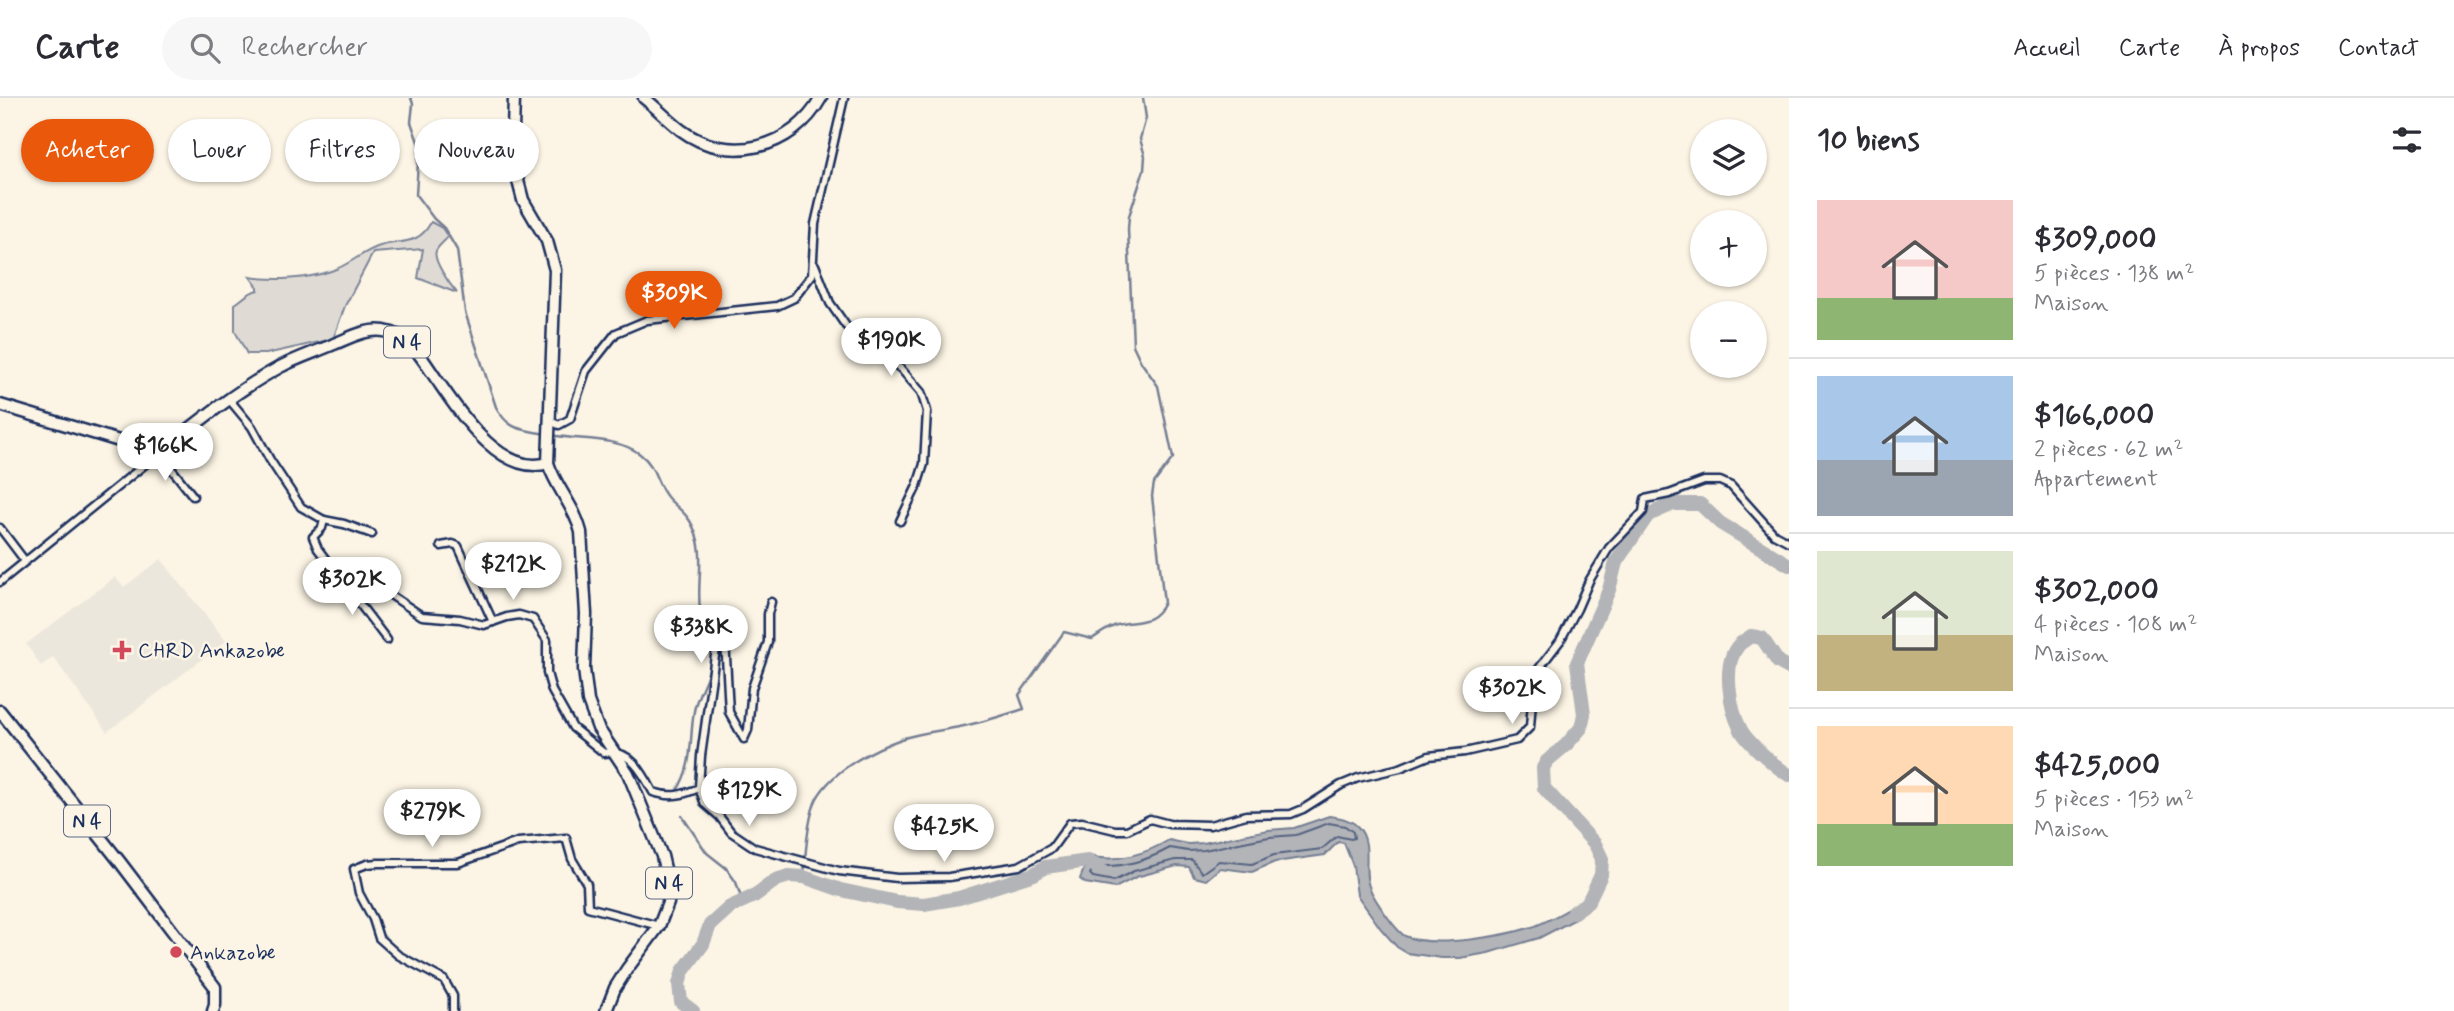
<!DOCTYPE html>
<html lang="fr">
<head>
<meta charset="utf-8">
<style>
  :root { --surface:#fff; --page:#f7f7f7; --text:#2b2b33; --muted:#7c7c81; --line:#e1e1e2; --accent:#ea580c }
  body { margin:0; font-family:Mynerve,sans-serif; background:var(--page); color:var(--text); height:100vh; display:flex; flex-direction:column; font-size:26px; white-space:nowrap }
  * { box-sizing:border-box; margin:0 }
  p { font-size:23px; color:var(--muted) }
  .icon { flex:none; width:38px; height:38px; fill:none; stroke:currentColor; stroke-width:2; stroke-linecap:round; stroke-linejoin:round }
  .map { position:relative; flex:1; overflow:hidden }
  .panel { display:flex; flex-direction:column; background:var(--surface); width:665px }
  .panel>* { flex:none }
  .banner { position:absolute; left:21px; top:21px; width:665px; height:63px; display:flex; gap:14px }
  .fabs { position:absolute; left:1690px; top:21px; display:grid; gap:14px }
  .fabs a { display:grid; place-items:center; width:77px; height:77px; border-radius:50%; background:var(--surface); box-shadow:0 2px 5px #0004; font-size:35px }
  .price { position:absolute; translate:-50% -60px; padding:0 16px; border-radius:24px; background:#fff; color:#222; font-size:23px; line-height:46px; filter:drop-shadow(0 2px 4px #0008) }
  .price::after { content:''; position:absolute; left:50%; top:42px; width:21px; height:16px; margin-left:-10px; background:inherit; clip-path:polygon(0 0,100% 0,50% 100%) }
  .price.current { background:var(--accent); color:#fff }
  ul { padding:0; list-style:none }
  li { display:flex; align-items:center; gap:21px; height:175px; padding:0 28px }
  li+li { border-top:2px solid var(--line) }
  li span { display:grid; place-items:center; flex:none; width:196px; height:140px; border-radius:0px; color:#555 }
  li>.icon { margin-inline-start:auto }
  span .icon { width:84px; height:84px; fill:#fffc; stroke-width:1 }
  li b { font-size:30px }
  h2 { display:flex; justify-content:space-between; align-items:center; height:84px; padding:0 28px; font-size:30px }
  .chip { padding:0 24px; border-radius:32px; background:var(--surface); box-shadow:0 2px 5px #0004; font-size:24px; line-height:63px }
  .chip.current { background:var(--accent); color:#fff }
  header { display:flex; align-items:center; gap:42px; box-sizing:border-box; height:98px; padding:0 35px; background:var(--surface); border-bottom:2px solid var(--line) }
  header strong { font-size:33px }
  nav { display:flex; gap:38px; margin-inline-start:auto; font-size:24px }
  .search { width:490px; height:63px; background:var(--page); display:flex; align-items:center; gap:18px; box-sizing:border-box; padding:0 24px; border-radius:38px; color:var(--muted); font-size:26px }
  main { display:flex; flex:1; min-height:0 }
  .map>svg:first-child { display:block }
  .built { fill:#ece7dc }
  .green { fill:#dfdbd4; stroke:#7d8599; stroke-width:2 }
  .water { fill:#b2b4b8; stroke:#767f94; stroke-width:2 }
  .lines { fill:none; stroke-linecap:round; stroke-linejoin:round }
  .shore { stroke:#576482; stroke-width:2 }
  .stream { stroke:#767f94; stroke-width:2.5 }
  .river { stroke:#b2b4b8; stroke-width:14 }
  .minor-casing { stroke:#1b2f5e; stroke-width:11 }
  .primary-casing { stroke:#1b2f5e; stroke-width:15 }
  .minor { stroke:#fcf5e5; stroke-width:6 }
  .primary { stroke:#fcf5e5; stroke-width:10 }
  .poi-dot { fill:#d1495b; stroke:#fcf5e5; stroke-width:2.5 }
  .labels { text-anchor:middle; stroke-width:5; stroke-linejoin:round; paint-order:stroke }
  .shield { fill:#fcf5e5; stroke:#5e6a86; stroke-width:2 }
  .shield-label { font-size:19px; font-weight:bold; fill:#1b2f5e }
  .poi-label { font-size:21px; fill:#1b2f5e; stroke:#fcf5e5; text-anchor:start }
</style>
</head>
<body>
<header>
<strong>Carte</strong>
<div class="search"><svg class="icon" aria-label="search" viewBox="0 0 24 24"><circle cx="10" cy="10" r="6"/><path d="M15 15l6 6"/></svg>Rechercher</div>
<nav><a>Accueil</a><a>Carte</a><a>À propos</a><a>Contact</a></nav>
</header>
<main>
<div class="map">
<svg width="1789" height="913" viewBox="0 0 1789 913">
  <rect width="100%" height="100%" fill="#fcf5e5"/>
  <filter id="ink" filterUnits="userSpaceOnUse"><feTurbulence type="fractalNoise" baseFrequency=".0143" numOctaves="2"/><feDisplacementMap in="SourceGraphic" scale="14" xChannelSelector="R" yChannelSelector="G"/><feConvolveMatrix kernelMatrix="1 2 1 2 8 2 1 2 1" color-interpolation-filters="sRGB"/></filter>
  <g filter="url(#ink)">
    <path class="built" d="M161 461 226 543 107 634 53 559 41 568 26 546 115 479 124 489Z"/>
    <path class="green" d="M431 124 442 130 448 139C445 143 438 148 436 153 432 162 451 188 457 195L418 180 423 151 373 155 345 208 333 241 266 256H247L235 233V206C243 201 248 194 258 192V189L250 179C275 183 307 181 331 173 348 168 363 153 380 148 400 142 419 148 431 124Z"/>
    <path class="water" d="M1329 718C1339 719 1351 721 1358 729 1374 746 1361 772 1370 791 1375 802 1395 832 1405 838 1432 851 1504 838 1532 829 1550 823 1568 811 1585 802L1592 806 1572 823 1539 840 1488 855 1460 860H1442L1407 855 1397 849 1381 831 1357 797 1353 768 1344 745 1338 744 1325 757 1275 764 1252 774 1220 770 1206 782 1194 779 1189 769 1177 768 1136 779 1115 790 1085 785 1080 781 1089 758C1116 765 1146 756 1169 742L1188 746 1203 745 1268 732 1294 730Z"/>
    <g class="lines">
      <path class="shore" d="M1329 725 1345 728 1353 734 1354 740 1351 741 1337 738 1322 751 1274 757 1252 766 1219 763 1202 775 1192 762H1175L1134 773 1114 783 1093 779 1090 776 1095 767C1120 771 1148 762 1170 750L1188 753 1204 752 1269 739 1296 737Z"/>
      <g class="stream">
        <path d="M411 0 413 6 411 24 419 47 416 97 434 121 444 130 457 152 465 214 496 309C509 333 521 331 545 336"/>
        <path d="M552 337C579 343 616 338 640 356 657 369 655 385 668 400 675 408 684 413 690 423 708 453 696 480 700 511 702 528 713 545 711 563 709 581 697 595 694 613 689 643 694 667 676 694"/>
        <path d="M682 718 707 755 726 770 736 784 742 803"/>
        <path d="M804 779C805 759 808 718 817 700 834 671 873 651 904 640 926 633 950 632 972 626 990 622 1007 616 1024 611L1019 597 1064 534 1092 541C1100 536 1107 530 1117 527 1137 522 1153 527 1164 505L1152 398 1154 385 1173 360 1158 288 1141 264 1133 247 1128 131 1129 118 1144 72 1145 58 1140 41 1146 20 1143 0"/>
      </g>
      <g class="river">
        <path d="M1789 570 1778 564 1762 540 1751 538C1747 541 1741 544 1738 548 1722 566 1730 612 1741 632 1747 644 1777 670 1789 677"/>
        <path d="M1574 814 1588 804 1601 777 1602 761 1595 746 1544 690 1543 670 1547 663 1566 647 1581 630 1584 616 1577 565 1609 492 1616 464 1648 417 1673 406H1700L1720 425 1789 467"/>
        <path d="M693 913 681 904 679 886 683 873 703 846 710 827 730 809 754 798 776 782 789 778 804 779 841 792 897 804 924 806 959 800 1034 776 1045 769 1088 763 1101 772"/>
      </g>
      <g class="minor-casing">
        <g id="minor">
          <path d="M815 167 830 205 846 228 901 271 921 294 927 313 924 366 917 388 900 423"/>
          <path d="M228 300 252 329 270 362 301 409 324 422 322 430 313 439 318 451 387 542"/>
          <path d="M550 323 559 327 570 321 586 273 616 235 647 222 777 208 794 200 812 177 815 126 844 0"/>
          <path d="M324 422 344 426 372 436"/>
          <path d="M0 430 25 463"/>
          <path d="M441 448 453 446 458 448 493 524"/>
          <path d="M338 479 380 490 422 518 460 521 484 527 507 519 519 517 533 521 547 542V575L552 593 573 630 604 655C630 650 643 675 653 694 671 700 683 697 699 690L701 658 717 543 720 539 725 540 729 614 744 641 748 632 752 590 768 544V516L771 504"/>
          <path d="M0 484 159 355 193 398"/>
          <path d="M699 690 705 706 719 718 731 734 755 750 839 773 897 780 949 779 1019 768 1052 750 1070 725 1082 724 1115 732H1127L1150 721 1169 726 1210 727 1246 717 1291 716 1303 711 1341 687 1358 680 1400 670 1429 658 1465 654 1517 642 1530 629 1534 577 1560 543 1577 511 1589 483 1609 450 1643 414 1645 401 1669 396 1704 383H1720L1731 388 1774 436 1789 444"/>
          <path d="M453 913V898L444 882 398 857 379 840 373 821 359 795 354 771 367 766 378 765H458L518 744 566 740 572 761 587 786 588 809 659 828"/>
        </g>
      </g>
      <g class="primary-casing">
        <g id="primary">
          <path d="M514 0 513 32 517 79 523 102 547 143 555 172 548 365C556 390 575 409 581 434L586 516 584 571 588 603 598 630 628 675 662 758 669 788 668 805 659 828 627 871 615 890 606 913"/>
          <path d="M644 0C657 10 668 22 681 32 728 67 793 51 821 0"/>
          <path d="M0 307 159 355C198 324 236 293 280 269 297 260 316 254 334 246 349 240 367 230 384 233 412 238 422 261 437 282 460 315 501 379 548 365"/>
          <path d="M0 613 120 764 215 889V907L213 913"/>
        </g>
      </g>
      <use href="#minor" class="minor"/>
      <use href="#primary" class="primary"/>
    </g>
  </g>
  <g class="poi-dot">
    <path d="M118.5 541.5h7v7h7v7h-7v7h-7v-7h-7v-7h7z"/>
    <circle cx="176" cy="854" r="7"/>
  </g>
  <g class="labels">
    <g class="shield">
      <rect x="384" y="228.5" width="46" height="31" rx="5"/>
      <rect x="64" y="707.5" width="46" height="31" rx="5"/>
      <rect x="646" y="769.5" width="46" height="31" rx="5"/>
    </g>
    <g class="shield-label">
      <text x="407" y="251">N 4</text>
      <text x="87" y="730">N 4</text>
      <text x="669" y="792">N 4</text>
    </g>
    <g class="poi-label">
      <text x="138" y="559">CHRD Ankazobe</text>
      <text x="190" y="861">Ankazobe</text>
    </g>
  </g>
</svg>
<div class="fabs">
<a><svg class="icon" aria-label="layers" viewBox="0 0 24 24"><path d="M12 4l9 5-9 5-9-5zM3 14l9 5 9-5"/></svg></a>
<a>+</a>
<a>−</a>
</div>
<b class="price current" style="left:674px;top:233px">$309K</b>
<b class="price" style="left:891px;top:280px">$190K</b>
<b class="price" style="left:165px;top:385px">$166K</b>
<b class="price" style="left:513px;top:504px">$212K</b>
<b class="price" style="left:352px;top:519px">$302K</b>
<b class="price" style="left:701px;top:567px">$338K</b>
<b class="price" style="left:1512px;top:628px">$302K</b>
<b class="price" style="left:749px;top:730px">$129K</b>
<b class="price" style="left:432px;top:751px">$279K</b>
<b class="price" style="left:944px;top:766px">$425K</b>
<div class="banner">
<a class="chip current">Acheter</a>
<a class="chip">Louer</a>
<a class="chip">Filtres</a>
<a class="chip">Nouveau</a>
</div>
</div>
<section class="panel">
<h2>10 biens<svg class="icon" aria-label="filters" viewBox="0 0 24 24"><path d="M4 7h16M4 17h16"/><circle cx="9" cy="7" r="2"/><circle cx="15" cy="17" r="2"/></svg></h2>
<ul>
<li><span style="background:linear-gradient(#f6c9c9 70%,#8fb573 0)"><svg class="icon" aria-label="home" viewBox="0 0 24 24"><path d="M3 11l9-7 9 7M6 9v11h12V9"/></svg></span><div><b>$309,000</b><p>5 pièces · 138 m²</p><p>Maison</p></div></li>
<li><span style="background:linear-gradient(#a9c7e8 60%,#9aa5b1 0)"><svg class="icon" aria-label="home" viewBox="0 0 24 24"><path d="M3 11l9-7 9 7M6 9v11h12V9"/></svg></span><div><b>$166,000</b><p>2 pièces · 62 m²</p><p>Appartement</p></div></li>
<li><span style="background:linear-gradient(#dfe7d0 60%,#c2b280 0)"><svg class="icon" aria-label="home" viewBox="0 0 24 24"><path d="M3 11l9-7 9 7M6 9v11h12V9"/></svg></span><div><b>$302,000</b><p>4 pièces · 108 m²</p><p>Maison</p></div></li>
<li><span style="background:linear-gradient(#ffd9b3 70%,#8fb573 0)"><svg class="icon" aria-label="home" viewBox="0 0 24 24"><path d="M3 11l9-7 9 7M6 9v11h12V9"/></svg></span><div><b>$425,000</b><p>5 pièces · 153 m²</p><p>Maison</p></div></li>
</ul>
</section>
</main>
</body>
</html>
